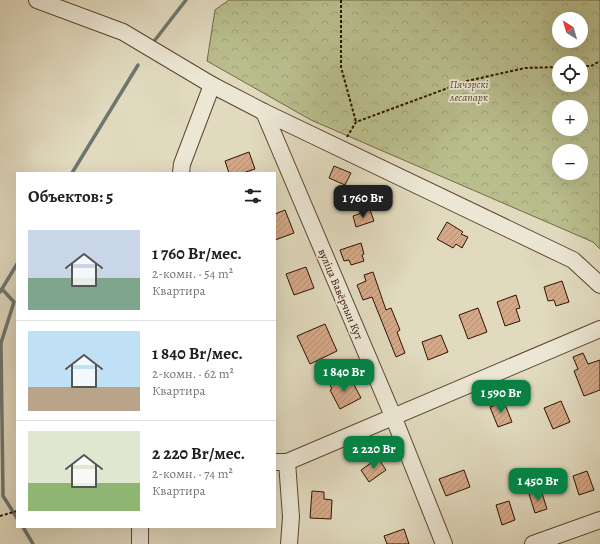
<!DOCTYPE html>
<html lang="ru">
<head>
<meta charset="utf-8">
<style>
  :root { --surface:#fff; --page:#f6f6f6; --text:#202124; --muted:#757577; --line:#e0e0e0; --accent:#0b8043 }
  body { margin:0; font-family:Alegreya,serif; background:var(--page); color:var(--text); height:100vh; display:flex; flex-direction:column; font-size:15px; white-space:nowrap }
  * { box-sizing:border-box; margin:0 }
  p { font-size:13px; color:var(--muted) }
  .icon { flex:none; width:22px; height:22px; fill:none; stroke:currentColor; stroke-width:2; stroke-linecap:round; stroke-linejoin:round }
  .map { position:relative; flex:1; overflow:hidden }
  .side { position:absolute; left:16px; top:172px; width:260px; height:356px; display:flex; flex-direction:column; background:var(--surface); border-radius:0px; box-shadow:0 4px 16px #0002 }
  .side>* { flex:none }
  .needle { width:26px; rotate:323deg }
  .fabs { position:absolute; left:552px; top:12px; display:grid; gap:8px }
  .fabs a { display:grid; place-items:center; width:36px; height:36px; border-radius:50%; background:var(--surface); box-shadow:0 4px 16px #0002; font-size:20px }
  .price { position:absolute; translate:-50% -34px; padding:0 9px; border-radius:8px; background:var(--accent); color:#fff; font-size:13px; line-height:26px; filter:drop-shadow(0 1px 2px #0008) }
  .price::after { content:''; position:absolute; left:50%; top:24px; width:12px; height:9px; margin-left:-6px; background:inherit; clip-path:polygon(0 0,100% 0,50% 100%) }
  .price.selected { background:#222; color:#fff }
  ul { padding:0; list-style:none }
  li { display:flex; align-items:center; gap:12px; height:100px; padding:0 12px }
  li+li { border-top:1px solid var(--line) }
  li span { display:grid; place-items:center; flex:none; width:112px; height:80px; border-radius:0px; color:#555 }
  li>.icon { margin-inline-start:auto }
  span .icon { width:48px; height:48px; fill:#fffc; stroke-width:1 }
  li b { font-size:17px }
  h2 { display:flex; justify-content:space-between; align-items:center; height:48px; padding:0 12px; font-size:17px }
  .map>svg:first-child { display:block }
  .forest { fill:url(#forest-crowns); stroke:#756846; fill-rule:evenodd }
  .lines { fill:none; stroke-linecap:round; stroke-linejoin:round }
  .stream { stroke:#6e7670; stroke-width:3.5 }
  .building { fill:url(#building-hatch); stroke:#311200 }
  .minor-casing { stroke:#5d4430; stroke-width:18 }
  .path { stroke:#311200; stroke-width:2; stroke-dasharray:3 2; stroke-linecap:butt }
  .minor { stroke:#ece7d5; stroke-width:16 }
  .labels { text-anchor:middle; stroke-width:3.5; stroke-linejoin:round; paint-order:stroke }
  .park-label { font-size:11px; font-style:italic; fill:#5a462a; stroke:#ece7d5 }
  .street-label { font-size:11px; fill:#311200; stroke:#ece7d5 }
</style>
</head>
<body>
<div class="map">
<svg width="600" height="544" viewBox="0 0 600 544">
  <defs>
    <pattern id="forest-crowns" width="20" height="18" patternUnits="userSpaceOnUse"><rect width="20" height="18" fill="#b9be8d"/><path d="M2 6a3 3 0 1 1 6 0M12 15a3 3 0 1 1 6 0" fill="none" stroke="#a0a278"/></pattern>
    <pattern id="building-hatch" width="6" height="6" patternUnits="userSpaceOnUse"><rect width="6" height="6" fill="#d4a989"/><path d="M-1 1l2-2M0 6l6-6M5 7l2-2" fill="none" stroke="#b69074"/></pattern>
  </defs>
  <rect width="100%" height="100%" fill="#e1dabe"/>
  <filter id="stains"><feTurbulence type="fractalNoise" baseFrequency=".005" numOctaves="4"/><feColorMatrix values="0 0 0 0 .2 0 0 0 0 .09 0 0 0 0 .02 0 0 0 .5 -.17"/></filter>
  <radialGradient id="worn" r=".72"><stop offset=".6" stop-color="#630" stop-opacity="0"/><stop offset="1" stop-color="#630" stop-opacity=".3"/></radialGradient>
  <path class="forest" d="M229 0H600V249L593 242 311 120 207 61 215 10ZM559 19H581V41H559ZM559 63H581V85H559ZM559 107H581V129H559ZM559 151H581V173H559Z"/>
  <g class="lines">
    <g class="stream">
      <path d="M155 40 186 0"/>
      <path d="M72 173 138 65"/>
      <path d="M2 289 14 302 1 343 3 496 17 518"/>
      <path d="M0 292 17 264"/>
      <path d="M23 527 33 544"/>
    </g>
  </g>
  <g class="building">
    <path d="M249 152 255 169 243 173H229L225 161Z"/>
    <path d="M334 166 351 173 345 185 329 178Z"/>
    <path d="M285 210 294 233 275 240V214Z"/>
    <path d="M370 210 374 221 356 227 353 216Z"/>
    <path d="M447 222 463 232 461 234 468 237 462 248 456 244 453 248 437 239Z"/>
    <path d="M361 243 364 254 362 255 364 261 351 265 349 260 344 261 340 250Z"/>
    <path d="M306 267 314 288 294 295 286 274Z"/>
    <path d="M373 272 386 310 391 308 400 330 397 332 405 353 396 357 372 297 363 300 357 285 366 281 364 275Z"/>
    <path d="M562 281 569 302 556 306 554 300 548 301 544 287Z"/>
    <path d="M516 295 520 308 516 309 520 321 505 326 497 302Z"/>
    <path d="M478 308 487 332 468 339 459 315Z"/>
    <path d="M325 324 337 351 310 364 297 336Z"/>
    <path d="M441 335 448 352 428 360 422 342Z"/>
    <path d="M583 353 588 364 600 360V390L584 396 574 371 578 369 573 357Z"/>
    <path d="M338 379 341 384 351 379 361 398 340 409 330 390 332 389 329 383Z"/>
    <path d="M561 401 570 422 553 429 544 408Z"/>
    <path d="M504 402 512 422 498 427 490 407Z"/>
    <path d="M378 458 386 470 369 482 361 470Z"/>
    <path d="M464 470 470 487 446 496 439 479Z"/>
    <path d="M587 471 594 490 579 495 573 476Z"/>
    <path d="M541 490 547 509 535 513 529 494Z"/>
    <path d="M312 491 324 492V499L332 500 331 519 310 518Z"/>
    <path d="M509 501 515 520 502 525 496 505Z"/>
    <path d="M404 529 409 544H387L384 536Z"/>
  </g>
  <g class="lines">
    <g class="minor-casing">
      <g id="minor">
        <path d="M37 0 123 32 212 85 264 112 573 260 600 285"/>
        <path d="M264 112 393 416 444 544"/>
        <path d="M181 173 182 164 212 85"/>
        <path d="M275 462H287L600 329"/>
        <path d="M287 462 291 517 289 544"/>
        <path d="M140 527V544"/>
        <path d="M533 544 600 520"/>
      </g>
    </g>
    <g class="path">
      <path d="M341 0V67L356 122"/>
      <path d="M581 66H591L600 61"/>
      <path d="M347 137 356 122 467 81 525 68 559 67"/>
      <path d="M0 516 17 511"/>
    </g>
    <use href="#minor" class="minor"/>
  </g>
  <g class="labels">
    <g class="park-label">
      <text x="469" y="88">Пячэрскі<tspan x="469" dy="13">лесапарк</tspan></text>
    </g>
    <g class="street-label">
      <text transform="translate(341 294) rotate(67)" y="4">вуліца Вавёрчын Кут</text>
    </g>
  </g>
  <rect width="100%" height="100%" filter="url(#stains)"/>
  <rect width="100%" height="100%" fill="url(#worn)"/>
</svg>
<div class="fabs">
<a><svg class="needle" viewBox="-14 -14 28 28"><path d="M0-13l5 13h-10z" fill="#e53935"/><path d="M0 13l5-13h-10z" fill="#757577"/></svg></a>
<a><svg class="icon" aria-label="locate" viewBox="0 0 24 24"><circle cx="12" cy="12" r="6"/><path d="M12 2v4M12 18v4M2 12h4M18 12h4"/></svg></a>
<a>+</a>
<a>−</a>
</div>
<b class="price selected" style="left:363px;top:219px">1 760 Br</b>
<b class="price" style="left:344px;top:393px">1 840 Br</b>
<b class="price" style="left:501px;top:414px">1 590 Br</b>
<b class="price" style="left:374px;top:470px">2 220 Br</b>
<b class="price" style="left:538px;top:502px">1 450 Br</b>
<section class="side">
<h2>Объектов: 5<svg class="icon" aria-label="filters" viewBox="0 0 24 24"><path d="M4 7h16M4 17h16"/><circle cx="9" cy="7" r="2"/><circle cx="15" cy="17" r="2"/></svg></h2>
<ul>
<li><span style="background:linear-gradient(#c9d6e8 60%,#7fa58c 0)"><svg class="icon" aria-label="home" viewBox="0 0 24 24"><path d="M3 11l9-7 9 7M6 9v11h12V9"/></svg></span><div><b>1 760 Br/мес.</b><p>2-комн. · 54 m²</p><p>Квартира</p></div></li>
<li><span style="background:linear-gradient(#bfe0f5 70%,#b9a48a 0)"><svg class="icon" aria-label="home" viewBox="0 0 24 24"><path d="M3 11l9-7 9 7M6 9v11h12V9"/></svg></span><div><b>1 840 Br/мес.</b><p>2-комн. · 62 m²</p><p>Квартира</p></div></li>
<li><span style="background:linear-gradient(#dfe7d0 65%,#8fb573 0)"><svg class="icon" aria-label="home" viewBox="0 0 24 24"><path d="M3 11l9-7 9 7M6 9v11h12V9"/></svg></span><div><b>2 220 Br/мес.</b><p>2-комн. · 74 m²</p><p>Квартира</p></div></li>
</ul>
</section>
</div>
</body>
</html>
